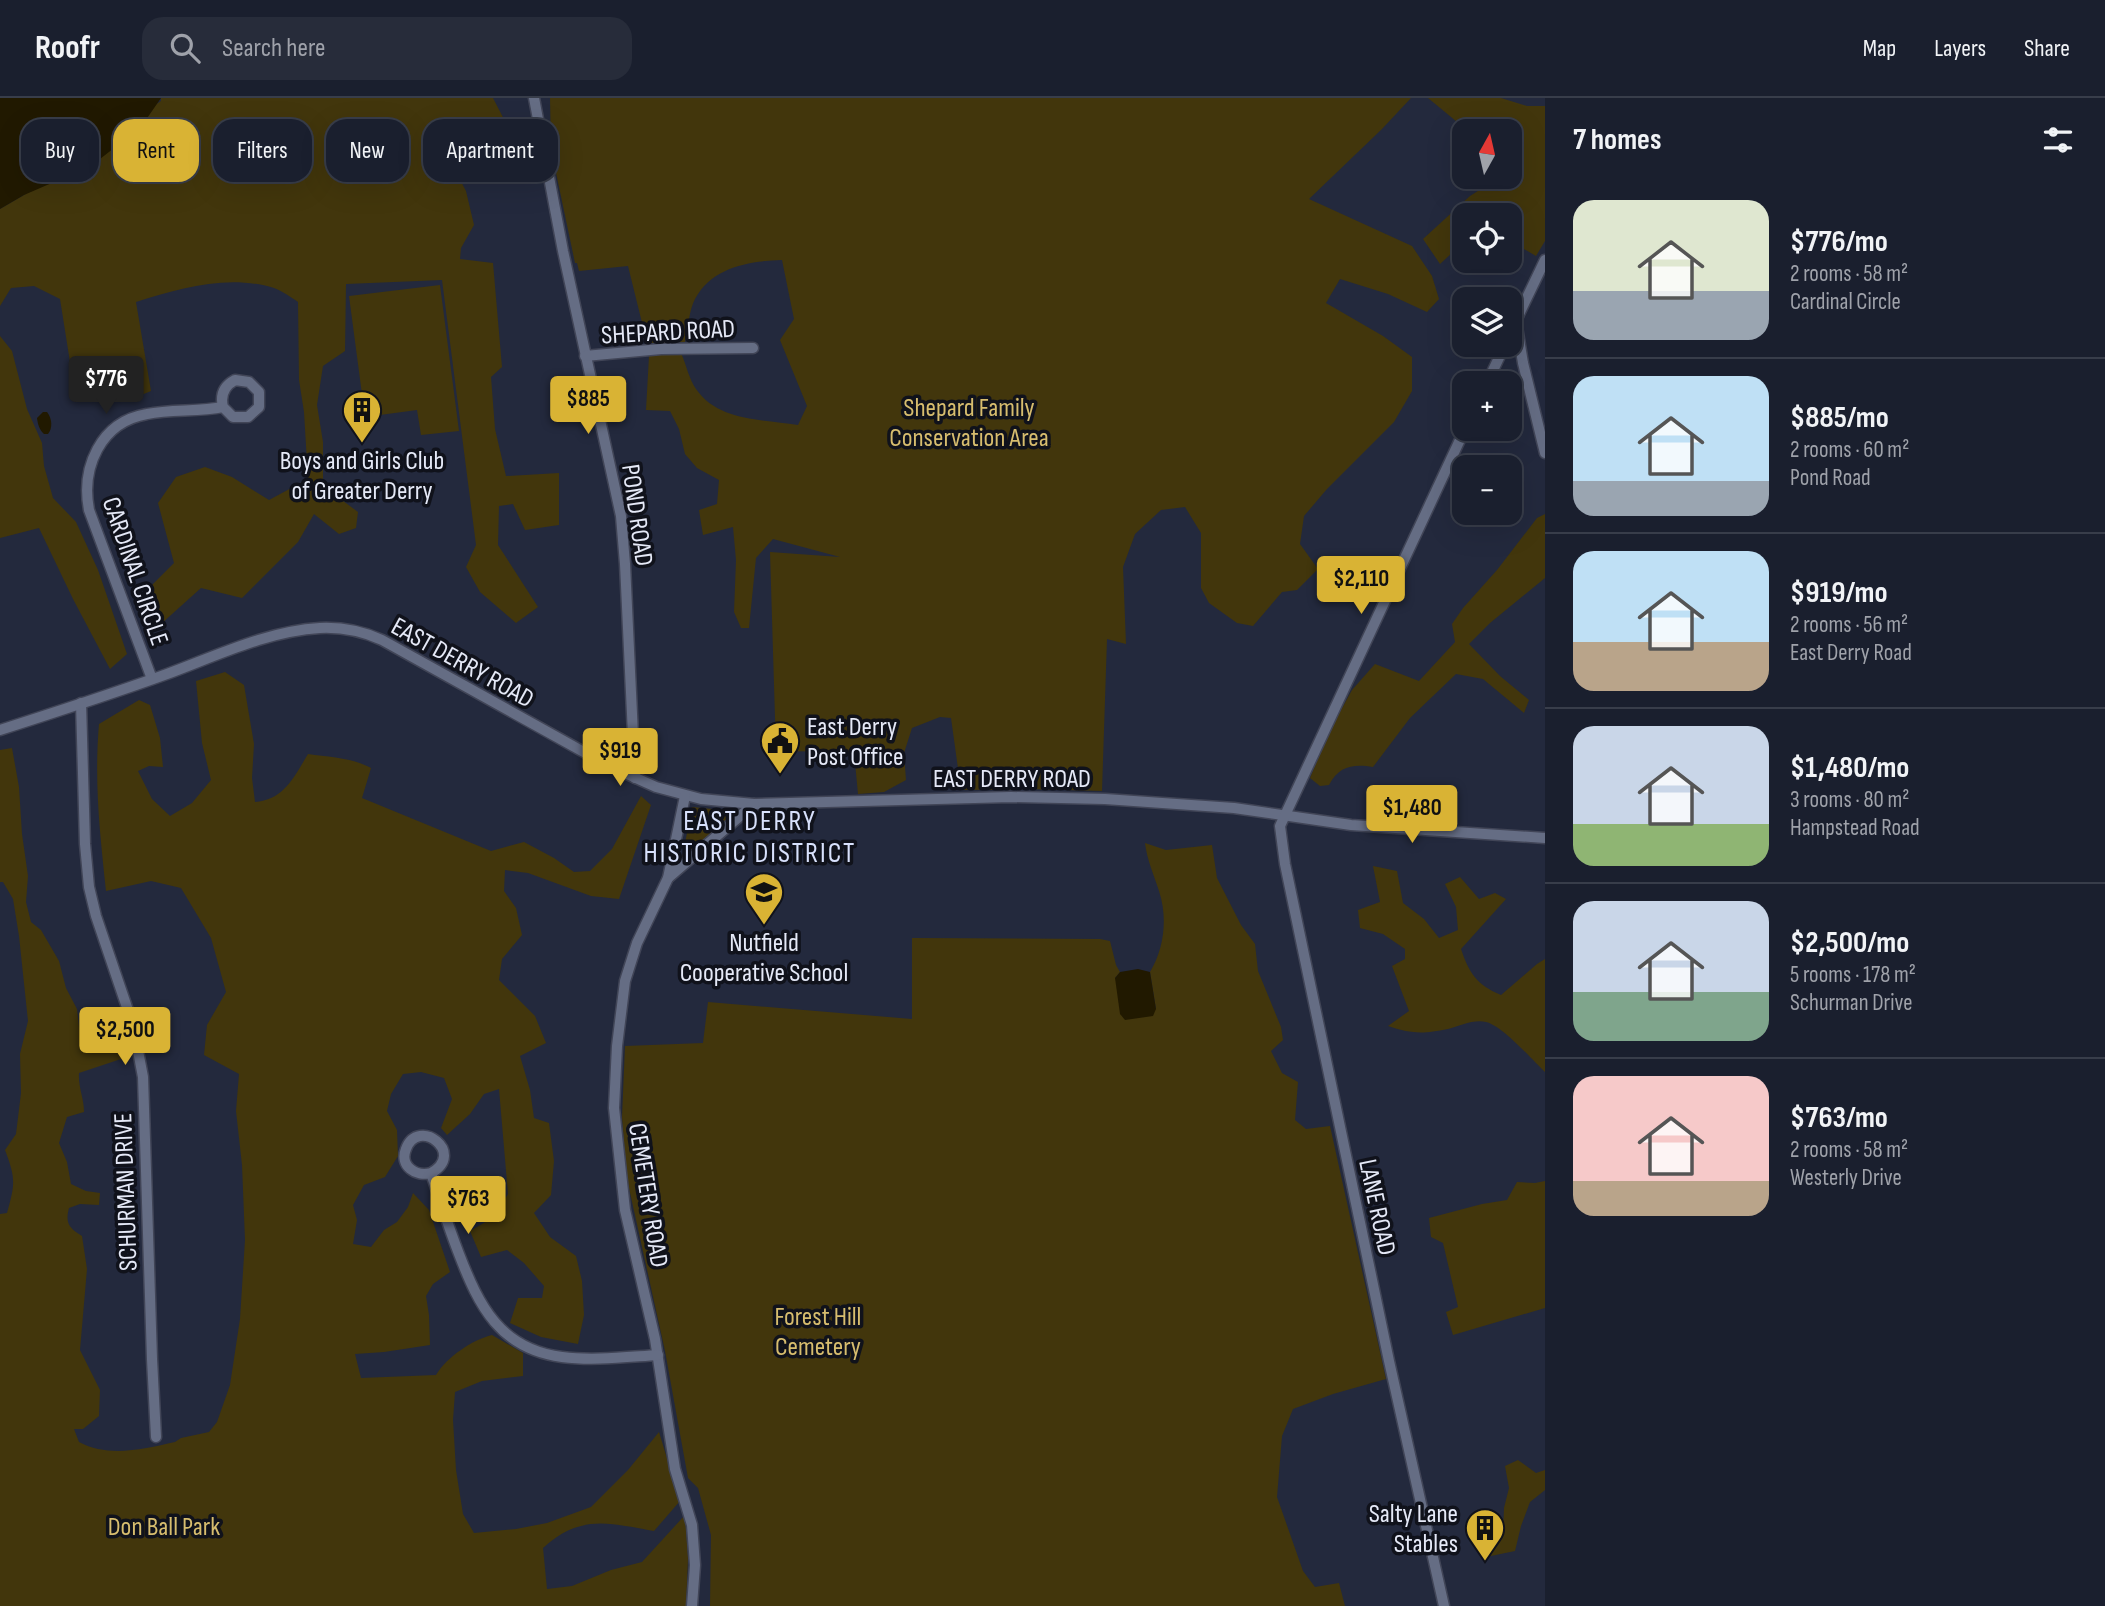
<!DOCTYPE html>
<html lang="en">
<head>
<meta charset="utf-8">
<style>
  :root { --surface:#1a1f2e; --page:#272c3a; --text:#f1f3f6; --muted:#9fa2aa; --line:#383d4a; --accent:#d9b334 }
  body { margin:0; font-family:"Sofia Sans Condensed",sans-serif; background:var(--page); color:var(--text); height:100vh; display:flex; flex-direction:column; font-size:26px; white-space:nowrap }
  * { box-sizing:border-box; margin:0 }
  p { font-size:23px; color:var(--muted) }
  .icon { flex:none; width:38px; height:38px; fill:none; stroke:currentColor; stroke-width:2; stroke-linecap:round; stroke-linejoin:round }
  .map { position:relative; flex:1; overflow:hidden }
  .side { display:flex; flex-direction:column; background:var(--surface); width:560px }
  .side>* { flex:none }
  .hud { position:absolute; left:21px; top:21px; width:665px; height:63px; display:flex; gap:14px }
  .needle { width:46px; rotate:8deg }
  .controls { position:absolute; left:1452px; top:21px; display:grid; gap:14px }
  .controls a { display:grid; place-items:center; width:70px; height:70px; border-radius:14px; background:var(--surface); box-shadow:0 7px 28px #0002,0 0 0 2px var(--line); font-size:35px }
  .price { position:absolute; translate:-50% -60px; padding:0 16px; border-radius:7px; background:var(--accent); color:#111; font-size:23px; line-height:46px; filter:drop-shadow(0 2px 4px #0008) }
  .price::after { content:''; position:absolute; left:50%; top:42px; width:21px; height:16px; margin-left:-10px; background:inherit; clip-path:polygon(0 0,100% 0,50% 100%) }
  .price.selected { background:#222; color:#fff }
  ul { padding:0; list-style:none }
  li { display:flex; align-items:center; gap:21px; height:175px; padding:0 28px }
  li+li { border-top:2px solid var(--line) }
  li span { display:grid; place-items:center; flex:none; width:196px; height:140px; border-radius:21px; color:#555 }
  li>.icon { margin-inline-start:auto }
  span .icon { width:84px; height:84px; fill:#fffc; stroke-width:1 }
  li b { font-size:30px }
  h2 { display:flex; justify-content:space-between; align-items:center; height:84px; padding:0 28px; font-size:30px }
  .pill { padding:0 24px; border-radius:21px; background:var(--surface); box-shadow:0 7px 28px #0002,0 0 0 2px var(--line); font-size:24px; line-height:63px }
  .pill.selected { background:var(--accent); color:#111 }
  header { display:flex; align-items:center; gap:42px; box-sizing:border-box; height:98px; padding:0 35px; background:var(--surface); border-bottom:2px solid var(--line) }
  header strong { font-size:33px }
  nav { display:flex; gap:38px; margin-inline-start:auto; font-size:24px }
  .search { width:490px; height:63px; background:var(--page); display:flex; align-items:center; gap:18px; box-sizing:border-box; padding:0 24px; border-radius:21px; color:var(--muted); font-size:26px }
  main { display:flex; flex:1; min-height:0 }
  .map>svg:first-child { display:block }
  .green { fill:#42360c }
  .water { fill:#211900 }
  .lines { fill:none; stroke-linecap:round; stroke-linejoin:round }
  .minor-casing { stroke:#414557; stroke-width:13 }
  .minor { stroke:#656d84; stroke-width:10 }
  .labels { text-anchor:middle; stroke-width:7; stroke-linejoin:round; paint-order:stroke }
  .street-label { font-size:26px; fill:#e5e9f7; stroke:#10121b }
  .park-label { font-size:26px; fill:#d7bd6e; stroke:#10121b }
  .poi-label { font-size:26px; fill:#e5e9f7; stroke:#10121b }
  .neighbourhood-label { font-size:28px; letter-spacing:2px; fill:#d8e1fc; stroke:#10121b }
</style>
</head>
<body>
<header>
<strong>Roofr</strong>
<div class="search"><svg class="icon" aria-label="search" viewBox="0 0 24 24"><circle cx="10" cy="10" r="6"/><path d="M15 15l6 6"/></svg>Search here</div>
<nav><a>Map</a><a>Layers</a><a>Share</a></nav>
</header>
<main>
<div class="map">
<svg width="1545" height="1508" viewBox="0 0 1545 1508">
  <rect width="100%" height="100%" fill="#23293d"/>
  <g class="green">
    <path d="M161 0H493L509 31H528L527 55 475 46 457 76 466 93 474 127 461 150 460 161 493 165 502 269 491 279 495 331 506 378 559 375V427L525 432 513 406 499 408 498 447 538 509 516 525 480 494 466 469 476 447 442 182 346 186 345 253 323 268 317 307 323 344V388L358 414 356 430 339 436 314 416 298 444 242 500 201 490 151 535 145 494 174 465 158 405 176 379 205 369 232 379 269 402 308 381 304 314 299 282 298 204C291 199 282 193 274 190 228 176 180 190 136 204L151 293 139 298 122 269 105 268 73 283 60 201 34 188 11 190 0 208V111L24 97 161 3Z"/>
    <path d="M550 0H1411L1382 31 1309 101 1412 148 1432 178 1439 201 1427 214 1388 196 1340 181 1326 205 1383 238 1412 259V293L1394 324 1327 391 1304 418 1300 446 1318 471 1297 492 1282 494 1253 528 1237 525 1209 505 1201 490V435L1185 409 1161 412 1135 436 1123 469 1126 546 1107 541 1102 693 1028 691 961 692 951 620 940 619 912 630 904 655 906 682 884 694 858 696 854 654 776 653 770 454 840 459 773 441 756 460 749 530H741L734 514 736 462 733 429 703 437 699 412 717 406 719 382 697 370 685 356 679 331 670 313 646 312 649 258 681 255C686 266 689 281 696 291 719 324 763 321 798 327L807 308 780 242 794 221 782 162C749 163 712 169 695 201 689 212 688 231 685 244L647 245 628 168 579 173 577 165H575L551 51Z"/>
    <path d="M1428 0H1501L1527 8H1545V143L1536 158 1510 143V117H1465V143L1440 166 1423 141 1470 98 1500 79H1510V33H1468Z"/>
    <path d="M440 187 459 333 421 337 417 312 365 319 349 198Z"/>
    <path d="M0 238 12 253 27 311 42 345 44 368 53 400 76 424 98 472 127 556 110 571 73 501 39 430 0 440Z"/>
    <path d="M1545 416V480L1490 525 1469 546 1500 578 1529 602 1524 615 1483 581 1456 576 1410 620 1373 669C1353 666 1339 668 1329 687L1320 688 1310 680 1329 634 1352 592 1375 566 1419 583 1455 544 1452 526 1463 510 1497 472 1537 420Z"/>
    <path d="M225 574 244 587 254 646 252 680 255 704C284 702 294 679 308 656 329 659 353 660 371 670L362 700 491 753 524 744 554 760 574 774 590 773 612 751 641 698 651 707 619 801 591 798 528 775 505 772 504 793 516 810 522 837 502 861 499 882 535 918 546 945 520 958 530 992 534 1020 549 1025 554 1063 551 1097 534 1115 550 1139 576 1158 582 1183 584 1217 578 1246 541 1239 510 1225 518 1200H542L544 1188 524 1165 507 1152 481 1159 470 1133 494 1119 508 1096 499 991 484 996 470 1016 447 1037 441 1030 452 1001 444 980 421 974 403 976 391 996 387 1013 397 1032 398 1058 385 1079 364 1087 353 1107 357 1122 353 1146 371 1149 384 1132 397 1124 408 1109 413 1095 429 1112 450 1174 433 1186 426 1198 429 1217 430 1247 384 1254 355 1256 361 1280 436 1277C447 1259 472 1242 492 1237L523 1255V1278L482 1283 455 1294 453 1322 456 1372 463 1416 474 1435 516 1431 547 1425 591 1409 628 1372 659 1334 680 1403 654 1433C609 1425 580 1416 543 1450L547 1491 572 1488 611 1472 642 1464 685 1417 688 1460 686 1508H0V1116L7 1115C15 1086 16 1081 5 1052L16 1036 21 995 20 956 28 923 19 838 13 801 3 784H0V652L12 650 19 689 22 736 28 778 26 804 31 824 41 832 59 863 66 890 77 911 81 946 98 943 113 948 123 945 124 960 79 975C78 989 84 1000 84 1014L67 1019 59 1045 67 1064 71 1086 86 1093 100 1095 99 1107 80 1106 69 1110C65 1125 69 1130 82 1138L87 1171 80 1252 100 1292 99 1318 83 1331H74L79 1344C109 1360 143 1351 175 1344L181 1340 209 1334 217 1324 230 1287 240 1221 245 1142 242 1067 236 1013 239 976 204 957 207 927 226 894 211 840 181 790 151 783 106 793C100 735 94 685 99 626L139 602 150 607 160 640 163 669 149 668 138 673 152 701 170 718 192 705 211 682 202 645 196 583Z"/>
    <path d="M692 709 742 714 681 766Z"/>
    <path d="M1145 745 1166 752 1212 747 1217 780 1241 827 1255 846 1258 873 1281 929 1283 942 1271 953 1282 975 1298 984 1295 1022 1306 1031 1330 1028 1386 1281 1333 1296 1293 1311 1282 1338 1277 1399 1303 1473 1315 1489 1339 1485 1345 1508H710L711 1437 698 1390 688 1380 665 1253 627 1081 622 1019 625 948 703 945 708 904 912 921V840L1100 841 1110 843 1116 867 1120 874 1115 880 1156 911 1150 874C1164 851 1168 820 1159 793 1154 777 1147 762 1145 745Z"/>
    <path d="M1373 768 1397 773 1403 805 1424 821 1439 840 1458 832 1456 809 1445 786 1460 779 1479 801 1495 795 1506 801 1461 851C1469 875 1477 887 1501 897L1537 866 1545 861V974C1532 962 1503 928 1486 924 1474 921 1459 928 1448 931 1423 936 1412 936 1388 928L1409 913 1392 868 1405 861V851L1383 836 1360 830 1358 812 1380 804Z"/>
    <path d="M1545 1083V1210L1453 1237 1446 1214 1458 1209 1443 1145 1431 1139 1429 1120 1482 1106 1507 1102 1517 1084 1535 1085Z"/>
    <path d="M1518 1362 1536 1375 1545 1372V1392L1530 1404 1521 1428 1515 1453 1486 1459 1483 1446 1503 1435 1504 1410 1509 1390 1505 1368Z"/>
  </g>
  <g class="water">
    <path d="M0 0H161L141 29 91 68 24 97 0 111Z"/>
    <path d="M43 314H47C52 320 53 330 48 336H44C39 331 38 327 37 320Z"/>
    <path d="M1138 871 1150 874 1156 911 1153 918 1125 922 1120 916 1115 880 1120 874Z"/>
  </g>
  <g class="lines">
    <g class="minor-casing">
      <g id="minor">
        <path d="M534 0 563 153 621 418 625 466 635 680"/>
        <path d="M1516 223 1523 265 1545 355"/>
        <path d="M1510 235 1545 162"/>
        <path d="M585 258 661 251 753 250"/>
        <path d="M1487 285 1505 247"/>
        <path d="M152 581 89 412C81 370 100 324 147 316 172 311 198 314 223 309 220 297 224 288 235 282L249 284 259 294V309L248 319H233L223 309"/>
        <path d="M81 605 85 746 89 789 96 818 133 927 143 979 152 1261 156 1339"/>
        <path d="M0 632C56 614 112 596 167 576 216 558 267 533 320 530 342 529 362 533 382 542L609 668 656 689 701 701 754 706 1011 699 1105 701 1234 710 1351 727 1545 740"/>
        <path d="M685 698 668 780 637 845 625 883 617 948 614 1010 625 1112 655 1241 675 1371 692 1427 695 1467 692 1508"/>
        <path d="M668 780 754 706"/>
        <path d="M431 1075C416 1079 399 1068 406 1051 418 1018 467 1055 431 1075 440 1103 449 1130 459 1156 479 1208 500 1251 562 1259 593 1263 626 1259 658 1257"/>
        <path d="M1444 1508 1389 1263 1285 766 1280 728 1465 331"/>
      </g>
    </g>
    <use href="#minor" class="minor"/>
  </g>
  <defs>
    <g id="building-pin" transform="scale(2.0125)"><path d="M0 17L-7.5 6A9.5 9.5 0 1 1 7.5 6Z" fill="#d9b334" stroke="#10121b"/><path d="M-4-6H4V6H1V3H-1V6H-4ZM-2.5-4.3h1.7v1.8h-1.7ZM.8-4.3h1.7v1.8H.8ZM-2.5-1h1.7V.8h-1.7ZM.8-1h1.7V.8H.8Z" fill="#111"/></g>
    <g id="civic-pin" transform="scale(2.0125)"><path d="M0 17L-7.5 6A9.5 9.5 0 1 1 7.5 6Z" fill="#d9b334" stroke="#10121b"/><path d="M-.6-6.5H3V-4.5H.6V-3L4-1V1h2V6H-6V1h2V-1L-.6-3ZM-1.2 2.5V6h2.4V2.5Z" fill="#111"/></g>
    <g id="school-pin" transform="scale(2.0125)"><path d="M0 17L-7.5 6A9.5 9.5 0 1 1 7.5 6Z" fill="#d9b334" stroke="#10121b"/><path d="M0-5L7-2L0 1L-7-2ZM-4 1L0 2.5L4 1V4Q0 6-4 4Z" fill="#111"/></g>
  </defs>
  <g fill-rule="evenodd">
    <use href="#building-pin" x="362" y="312"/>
    <use href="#civic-pin" x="780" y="643"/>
    <use href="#school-pin" x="764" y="794"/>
    <use href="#building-pin" x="1485" y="1430"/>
  </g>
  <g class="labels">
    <g class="street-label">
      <text transform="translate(668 233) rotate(-3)" y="9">SHEPARD ROAD</text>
      <text transform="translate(638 417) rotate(82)" y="9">POND ROAD</text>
      <text transform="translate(136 473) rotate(71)" y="9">CARDINAL CIRCLE</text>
      <text transform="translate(463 564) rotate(29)" y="9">EAST DERRY ROAD</text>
      <text x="1012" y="689">EAST DERRY ROAD</text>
      <text transform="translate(125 1094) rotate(-92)" y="9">SCHURMAN DRIVE</text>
      <text transform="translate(649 1097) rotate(81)" y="9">CEMETERY ROAD</text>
      <text transform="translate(1378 1109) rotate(78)" y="9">LANE ROAD</text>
    </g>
    <g class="park-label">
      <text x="969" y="318">Shepard Family<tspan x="969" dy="30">Conservation Area</tspan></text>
      <text x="818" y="1227">Forest Hill<tspan x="818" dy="30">Cemetery</tspan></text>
      <text x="164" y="1437">Don Ball Park</text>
    </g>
    <g class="poi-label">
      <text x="362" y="371">Boys and Girls Club<tspan x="362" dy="30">of Greater Derry</tspan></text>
      <text x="807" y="637" text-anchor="start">East Derry<tspan x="807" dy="30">Post Office</tspan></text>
      <text x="764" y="853">Nutfield<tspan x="764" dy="30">Cooperative School</tspan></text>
      <text x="1458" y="1424" text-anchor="end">Salty Lane<tspan x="1458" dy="30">Stables</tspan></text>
    </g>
    <g class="neighbourhood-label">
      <text x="750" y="732">EAST DERRY<tspan x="750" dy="32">HISTORIC DISTRICT</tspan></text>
    </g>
  </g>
</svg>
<div class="controls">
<a><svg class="needle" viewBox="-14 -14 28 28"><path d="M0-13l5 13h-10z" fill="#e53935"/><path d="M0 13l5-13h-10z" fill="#9fa2aa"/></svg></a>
<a><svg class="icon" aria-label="locate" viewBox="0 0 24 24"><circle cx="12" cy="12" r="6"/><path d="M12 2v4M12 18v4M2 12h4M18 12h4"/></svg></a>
<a><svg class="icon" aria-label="layers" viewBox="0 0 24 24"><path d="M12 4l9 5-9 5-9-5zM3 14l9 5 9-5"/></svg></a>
<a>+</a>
<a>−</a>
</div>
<b class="price selected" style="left:106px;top:318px">$776</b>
<b class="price" style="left:588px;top:338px">$885</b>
<b class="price" style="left:1361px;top:518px">$2,110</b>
<b class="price" style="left:620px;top:690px">$919</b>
<b class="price" style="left:1412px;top:747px">$1,480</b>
<b class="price" style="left:125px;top:969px">$2,500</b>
<b class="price" style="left:468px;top:1138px">$763</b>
<div class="hud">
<a class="pill">Buy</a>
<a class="pill selected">Rent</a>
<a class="pill">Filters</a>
<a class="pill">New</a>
<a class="pill">Apartment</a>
</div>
</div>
<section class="side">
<h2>7 homes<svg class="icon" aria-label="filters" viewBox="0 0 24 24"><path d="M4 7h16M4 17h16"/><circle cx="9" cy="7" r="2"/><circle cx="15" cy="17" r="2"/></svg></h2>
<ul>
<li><span style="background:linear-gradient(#dfe7d0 65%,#9aa5b1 0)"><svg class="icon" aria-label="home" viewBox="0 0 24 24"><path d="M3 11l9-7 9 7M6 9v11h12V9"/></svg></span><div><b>$776/mo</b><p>2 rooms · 58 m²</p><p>Cardinal Circle</p></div></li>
<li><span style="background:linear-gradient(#bfe0f5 75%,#9aa5b1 0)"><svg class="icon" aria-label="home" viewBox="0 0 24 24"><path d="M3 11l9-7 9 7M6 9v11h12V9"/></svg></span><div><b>$885/mo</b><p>2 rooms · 60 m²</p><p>Pond Road</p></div></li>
<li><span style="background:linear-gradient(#bfe0f5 65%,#b9a48a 0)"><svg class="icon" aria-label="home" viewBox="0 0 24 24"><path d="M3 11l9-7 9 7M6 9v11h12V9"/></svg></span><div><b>$919/mo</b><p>2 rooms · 56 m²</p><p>East Derry Road</p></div></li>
<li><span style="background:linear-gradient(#c9d6e8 70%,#8fb573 0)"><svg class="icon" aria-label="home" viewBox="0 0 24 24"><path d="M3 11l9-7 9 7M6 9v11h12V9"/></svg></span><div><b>$1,480/mo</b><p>3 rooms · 80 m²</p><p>Hampstead Road</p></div></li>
<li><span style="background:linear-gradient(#c9d6e8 65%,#7fa58c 0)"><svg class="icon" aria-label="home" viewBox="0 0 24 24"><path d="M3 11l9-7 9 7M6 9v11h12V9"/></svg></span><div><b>$2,500/mo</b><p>5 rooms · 178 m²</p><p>Schurman Drive</p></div></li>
<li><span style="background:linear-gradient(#f6c9c9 75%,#b9a48a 0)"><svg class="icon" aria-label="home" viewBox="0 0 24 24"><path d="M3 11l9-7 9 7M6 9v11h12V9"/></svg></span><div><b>$763/mo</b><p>2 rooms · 58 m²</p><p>Westerly Drive</p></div></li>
</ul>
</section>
</main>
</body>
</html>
